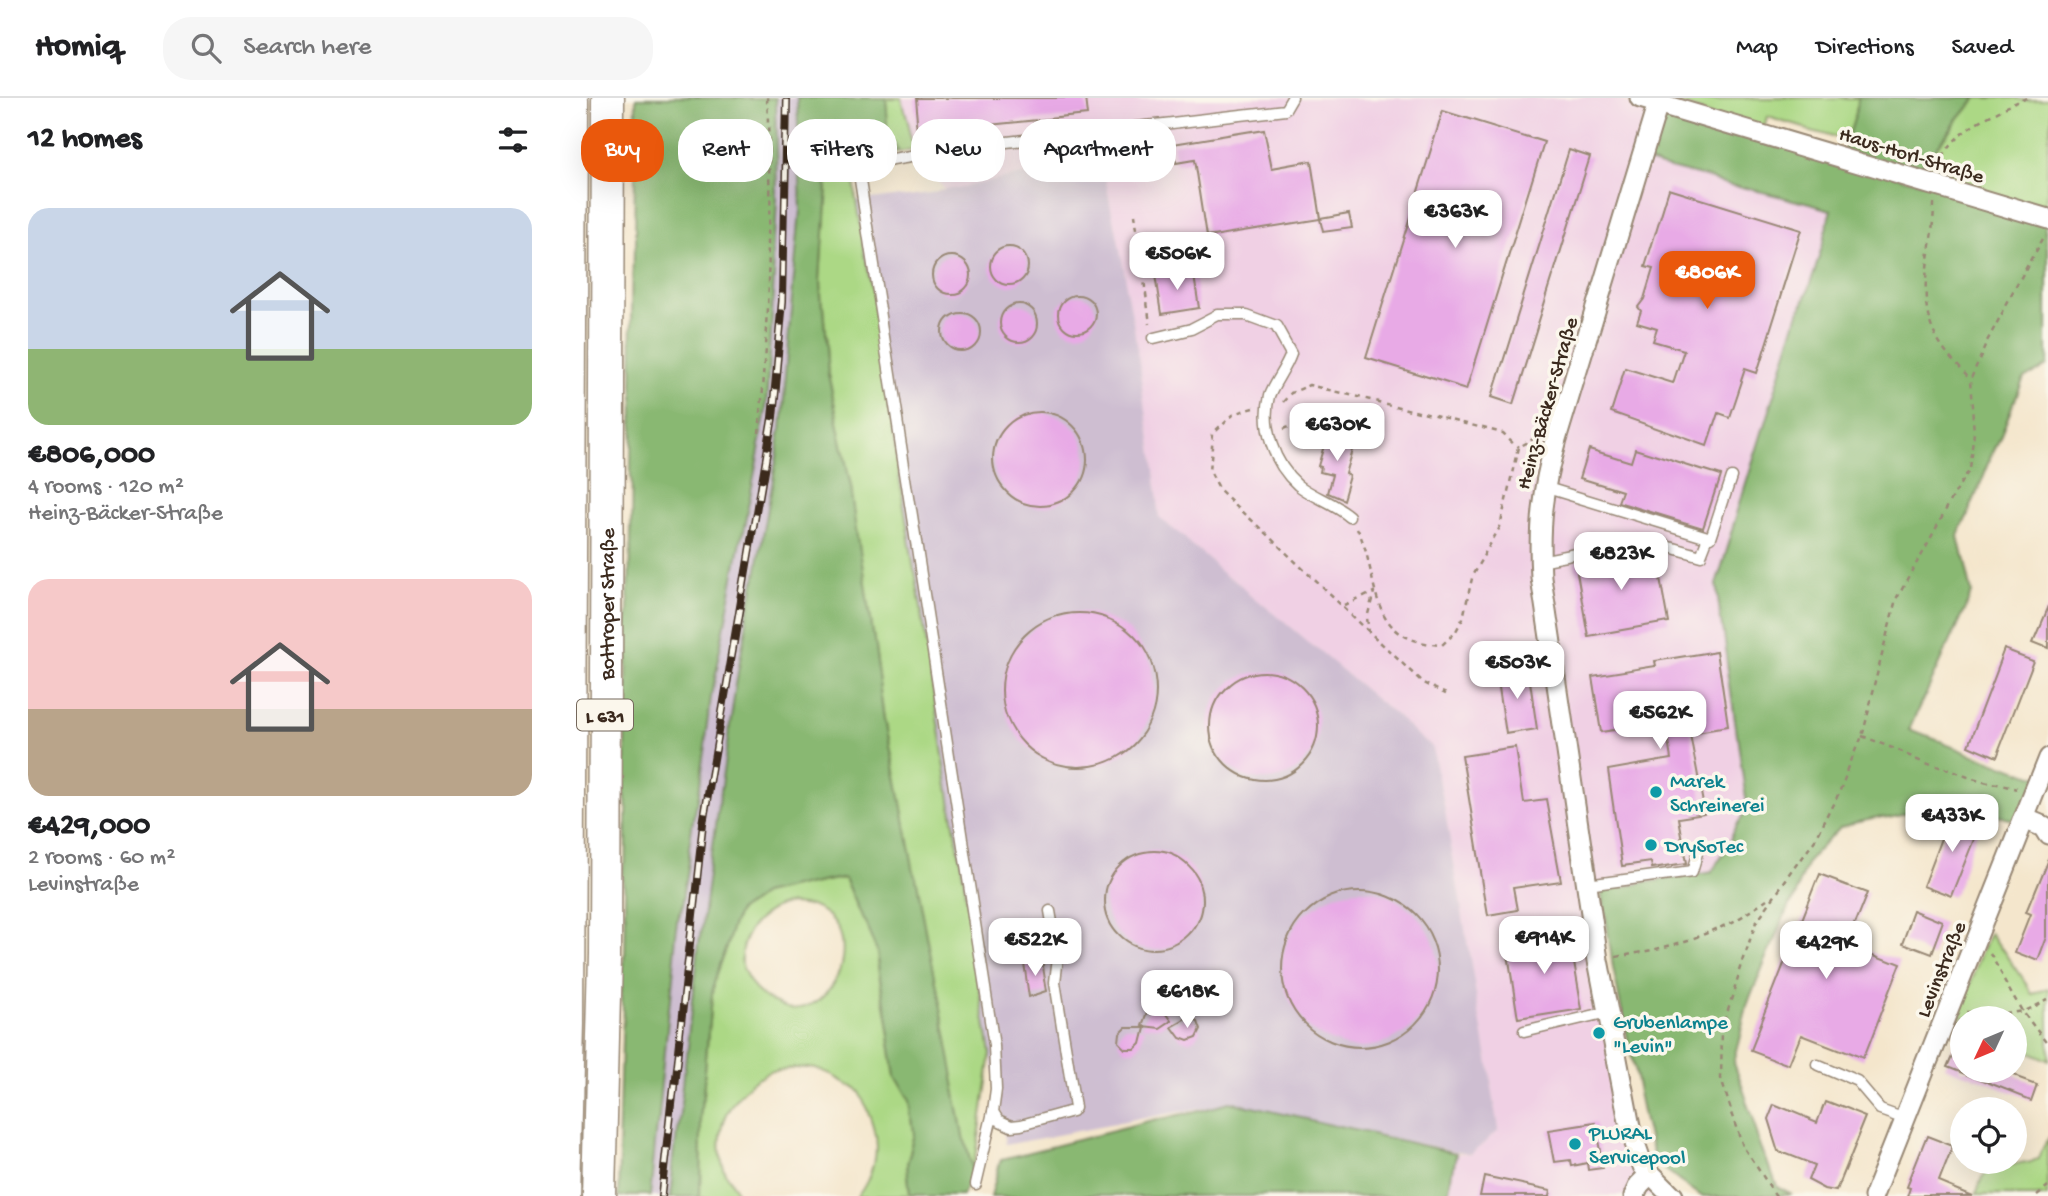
<!DOCTYPE html>
<html lang="en">
<head>
<meta charset="utf-8">
<style>
  :root { --surface:#fff; --page:#f6f6f6; --text:#202124; --muted:#757577; --line:#e0e0e0; --accent:#ea580c }
  body { margin:0; font-family:"Gochi Hand",sans-serif; background:var(--page); color:var(--text); height:100vh; display:flex; flex-direction:column; font-size:26px; white-space:nowrap }
  * { box-sizing:border-box; margin:0 }
  p { font-size:23px; color:var(--muted) }
  .icon { flex:none; width:38px; height:38px; fill:none; stroke:currentColor; stroke-width:2; stroke-linecap:round; stroke-linejoin:round }
  .map { position:relative; flex:1; overflow:hidden }
  .drawer { display:flex; flex-direction:column; background:var(--surface); width:560px }
  .drawer>* { flex:none }
  .hud { position:absolute; left:21px; top:21px; width:665px; height:63px; display:flex; gap:14px }
  .needle { width:46px; rotate:226deg }
  .buttons { position:absolute; left:1390px; top:908px; display:grid; gap:14px }
  .buttons a { display:grid; place-items:center; width:77px; height:77px; border-radius:50%; background:var(--surface); box-shadow:0 7px 28px #0002; font-size:35px }
  .price { position:absolute; translate:-50% -60px; padding:0 16px; border-radius:14px; background:#fff; color:#222; font-size:23px; line-height:46px; filter:drop-shadow(0 2px 4px #0008) }
  .price::after { content:''; position:absolute; left:50%; top:42px; width:21px; height:16px; margin-left:-10px; background:inherit; clip-path:polygon(0 0,100% 0,50% 100%) }
  .price.active { background:var(--accent); color:#fff }
  ul { padding:0; list-style:none }
  li { display:grid; align-content:center; gap:14px; height:371px; padding:0 28px }
  li span { display:grid; place-items:center; height:217px; border-radius:21px; color:#555 }
  li>.icon { margin-inline-start:auto }
  span .icon { width:126px; height:126px; fill:#fffc; stroke-width:1 }
  li b { font-size:30px }
  h2 { display:flex; justify-content:space-between; align-items:center; height:84px; padding:0 28px; font-size:30px }
  .chip { padding:0 24px; border-radius:28px; background:var(--surface); box-shadow:0 7px 28px #0002; font-size:24px; line-height:63px }
  .chip.active { background:var(--accent); color:#fff }
  header { display:flex; align-items:center; gap:42px; box-sizing:border-box; height:98px; padding:0 35px; background:var(--surface); border-bottom:2px solid var(--line) }
  header strong { font-size:33px }
  nav { display:flex; gap:38px; margin-inline-start:auto; font-size:24px }
  .search { width:490px; height:63px; background:var(--page); display:flex; align-items:center; gap:18px; box-sizing:border-box; padding:0 24px; border-radius:28px; color:var(--muted); font-size:26px }
  main { display:flex; flex:1; min-height:0 }
  .map>svg:first-child { display:block }
  .built { fill:#f0d0e4 }
  .industrial { fill:#cebed1 }
  .green { fill:#acd885; stroke:#748152; stroke-width:2; fill-rule:evenodd }
  .forest { fill:#89b872; stroke:#627148; stroke-width:2 }
  .building { fill:#e8aae6 }
  .lines { fill:none; stroke-linecap:round; stroke-linejoin:round }
  .lane-casing { stroke:#988875; stroke-width:13 }
  .street-casing { stroke:#988875; stroke-width:23 }
  .primary-casing { stroke:#988875; stroke-width:35 }
  .path { stroke:#988875; stroke-width:2.5; stroke-dasharray:5 5; stroke-linecap:butt }
  .lane { stroke:#fff; stroke-width:10 }
  .street { stroke:#fff; stroke-width:19 }
  .primary { stroke:#fff; stroke-width:32 }
  .rail-casing { stroke:#3b2a1e; stroke-width:8 }
  .rail { stroke:#fbf7ec; stroke-width:5; stroke-dasharray:16; stroke-linecap:butt }
  .culture-dot { fill:#0f9aa8; stroke:#fbf7ec; stroke-width:2.5 }
  .labels { text-anchor:middle; stroke-width:7; stroke-linejoin:round; paint-order:stroke }
  .shield { fill:#fbf7ec; stroke:#75685c; stroke-width:2 }
  .shield-label { font-size:19px; font-weight:bold; fill:#3b2a1e }
  .street-label { font-size:21px; fill:#3b2a1e; stroke:#fbf7ec }
  .culture-label { font-size:21px; fill:#0d838f; stroke:#fbf7ec; text-anchor:start }
</style>
</head>
<body>
<header>
<strong>Homiq</strong>
<div class="search"><svg class="icon" aria-label="search" viewBox="0 0 24 24"><circle cx="10" cy="10" r="6"/><path d="M15 15l6 6"/></svg>Search here</div>
<nav><a>Map</a><a>Directions</a><a>Saved</a></nav>
</header>
<main>
<section class="drawer">
<h2>12 homes<svg class="icon" aria-label="filters" viewBox="0 0 24 24"><path d="M4 7h16M4 17h16"/><circle cx="9" cy="7" r="2"/><circle cx="15" cy="17" r="2"/></svg></h2>
<ul>
<li><span style="background:linear-gradient(#c9d6e8 65%,#8fb573 0)"><svg class="icon" aria-label="home" viewBox="0 0 24 24"><path d="M3 11l9-7 9 7M6 9v11h12V9"/></svg></span><div><b>€806,000</b><p>4 rooms · 120 m²</p><p>Heinz-Bäcker-Straße</p></div></li>
<li><span style="background:linear-gradient(#f6c9c9 60%,#b9a48a 0)"><svg class="icon" aria-label="home" viewBox="0 0 24 24"><path d="M3 11l9-7 9 7M6 9v11h12V9"/></svg></span><div><b>€429,000</b><p>2 rooms · 60 m²</p><p>Levinstraße</p></div></li>
</ul>
</section>
<div class="map">
<svg width="1488" height="1098" viewBox="0 0 1488 1098">
  <rect width="100%" height="100%" fill="#fbf7ec"/>
  <filter id="ink" filterUnits="userSpaceOnUse"><feTurbulence type="fractalNoise" baseFrequency=".0143" numOctaves="2"/><feDisplacementMap in="SourceGraphic" scale="14" xChannelSelector="R" yChannelSelector="G"/><feConvolveMatrix kernelMatrix="1 2 1 2 8 2 1 2 1" color-interpolation-filters="sRGB"/></filter>
  <filter id="wash" filterUnits="userSpaceOnUse"><feTurbulence type="fractalNoise" baseFrequency=".00686" numOctaves="4" result="noise"/><feDisplacementMap in="SourceGraphic" scale="28" xChannelSelector="R" yChannelSelector="G"/><feGaussianBlur stdDeviation="1.57" result="paint"/><feColorMatrix in="noise" values="0 0 0 0 0 0 0 0 0 0 0 0 0 0 0 0 0 1.4 0 .05"/><feComposite in="paint" operator="in"/></filter>
  <g filter="url(#wash)">
    <rect width="100%" height="100%" fill="#f4e6cc"/>
    <path class="built" d="M342 0H1054L1090 11 1076 59 1087 64 1272 112 1156 486 1187 708 1153 774 1033 794 982 457 983 410 1005 323 1000 321 979 385 975 454 986 552 1070 1034 1083 1078 1113 1098H889L896 1055 912 1057 939 1030 874 650 599 419 574 230 542 62 385 92 355 52Z"/>
    <g class="industrial">
      <path d="M216 0H237L241 112 221 331 175 591 138 847 111 1098H91L116 839 153 586 207 311 218 100Z"/>
      <path d="M542 62 574 230 599 419 874 650 939 1030 912 1057 670 1004 445 1047 294 104 385 92Z"/>
    </g>
    <g class="green">
      <path d="M326 0H342L355 52 336 54 329 40Z"/>
      <path d="M1102 0H1300L1283 54 1284 42 1208 19 1205 33Z"/>
      <path d="M1417 0H1488V117L1355 75Z"/>
      <path d="M287 33 300 37 311 59 295 71 292 78 430 956 413 1073 404 1039 325 621 292 388 268 277 261 178 269 55Z"/>
      <path d="M286 778 316 849 336 977 351 1002 355 1036 347 1066 350 1098H298C314 1078 320 1052 313 1027 282 912 102 988 178 1098H140L141 1022 152 885 177 815 203 796ZM232 805C333 809 267 960 196 892 162 858 192 811 232 805Z"/>
      <path d="M1431 834 1471 894 1488 890V963L1454 947V920H1402V923L1396 921Z"/>
      <path d="M1488 1040V1098H1415L1425 1073 1479 1061Z"/>
    </g>
    <g class="forest">
      <path d="M76 0H216L218 100 207 311 153 586 116 839 91 1098H58L64 865Z"/>
      <path d="M237 0H326L329 40 338 51 336 54 311 59 300 37 287 33 269 56 261 182 268 277 292 388 325 621 404 1038 413 1073 403 1098H350L347 1066 355 1036 351 1003 336 977 317 852 286 778 203 796 177 815 152 885 141 1022 140 1098H111L138 847 175 591 221 331 241 112Z"/>
      <path d="M1300 0H1417L1355 75 1283 54Z"/>
      <path d="M1106 11 1488 122V265L1463 280 1399 439 1412 495 1350 631 1477 680 1460 726 1396 703 1281 728 1246 766 1189 906 1174 966 1217 1090 1233 1098H1143L1097 1066 1086 1028 1053 870 1042 792 1153 773 1187 708 1156 486 1272 112 1087 64Z"/>
      <path d="M670 1004 896 1055 889 1098H431L441 1061Z"/>
    </g>
    <g id="blocks">
      <g class="building">
        <path d="M355 0H525L527 17 358 34Z"/>
        <path d="M883 13 984 44 907 291 806 260Z"/>
        <path d="M704 31 712 70 751 63 760 121 646 139 634 62 616 65 613 46Z"/>
        <path d="M1009 52 1030 59 953 306 932 299Z"/>
        <path d="M1109 91 1242 132 1197 275 1185 271 1169 319 1158 315 1147 348 1051 314 1065 270 1113 285 1124 252 1093 243 1097 231 1077 225 1081 213 1078 209 1084 201 1093 171 1085 169Z"/>
        <path d="M789 116 792 130 763 134 760 121Z"/>
        <circle cx="449" cy="168" r="19"/>
        <circle cx="392" cy="177" r="19"/>
        <path d="M633 171 639 210 601 216 595 177Z"/>
        <circle cx="517" cy="216" r="19"/>
        <circle cx="459" cy="225" r="19"/>
        <circle cx="401" cy="234" r="19"/>
        <circle cx="480" cy="361" r="47"/>
        <path d="M768 334 796 342 786 376 790 378 783 402 767 395 772 377 760 374 761 369 758 368Z"/>
        <path d="M1029 351 1071 364 1075 351 1160 378 1143 430 1058 404 1062 393 1020 380Z"/>
        <path d="M1081 451 1095 452 1108 524 1028 538 1015 464Z"/>
        <path d="M1488 508V549L1473 543Z"/>
        <circle cx="519" cy="592" r="77"/>
        <path d="M1445 551 1474 562 1436 660 1408 648Z"/>
        <path d="M1157 553 1168 629 1130 635 1145 716 1118 720 1126 765 1092 770 1091 764 1062 768 1048 672 1111 661 1105 624 1041 634 1032 578 1096 568 1095 563Z"/>
        <path d="M968 570 977 631 946 636 937 575Z"/>
        <circle cx="704" cy="628" r="54"/>
        <path d="M956 650 964 704 986 701 1001 783 953 790 957 812 928 817 902 658Z"/>
        <path d="M1392 714 1421 726 1392 799 1364 788Z"/>
        <circle cx="594" cy="802" r="49"/>
        <path d="M1488 760V839L1479 863 1456 854 1471 816 1466 814Z"/>
        <path d="M1259 777 1307 795 1287 845 1340 866 1303 961 1242 937 1230 967 1190 952Z"/>
        <circle cx="800" cy="871" r="78"/>
        <path d="M1354 812 1383 824 1371 856 1342 845Z"/>
        <path d="M1009 834 1022 911 958 921 946 844Z"/>
        <path d="M482 862 487 893 469 899 464 865Z"/>
        <path d="M596 907 604 911 612 922 600 930 582 928 588 911Z"/>
        <path d="M628 920 637 924 640 932 636 940 628 943 620 940 612 929Z"/>
        <path d="M566 930H585L581 946 575 952H566L559 945 560 936Z"/>
        <path d="M1402 932V973H1443L1476 985 1470 1002 1386 969Z"/>
        <path d="M1265 1003 1306 1019 1276 1093 1265 1091 1248 1082 1254 1067 1218 1053 1208 1021 1214 1006 1257 1024Z"/>
        <path d="M1035 1025 1043 1070 1028 1072 1027 1065 1011 1068 1010 1062 995 1064 989 1032Z"/>
        <path d="M1367 1038 1393 1048 1379 1084 1413 1098H1347L1350 1089 1347 1088Z"/>
        <path d="M924 1078 991 1092 990 1098H920Z"/>
      </g>
    </g>
  </g>
  <g filter="url(#ink)">
    <use href="#blocks" fill-opacity="0" stroke="#988875" stroke-width="2"/>
    <g class="lines">
      <g class="lane-casing">
        <g id="lane">
          <path d="M594 240 631 231 658 217H686L716 228 731 255C726 270 713 286 709 298 701 329 714 366 738 387 753 399 774 405 789 418"/>
          <path d="M984 389 1151 440 1171 379"/>
          <path d="M980 463 1080 444H1095L1141 457 1148 439"/>
          <path d="M1027 787 1132 773 1140 746"/>
          <path d="M490 813 498 859 495 884 515 1009 512 1013 461 1027 451 1028 438 1022 433 1014 436 992 434 948 300 83 306 71 315 64 421 47 725 12 732 0"/>
          <path d="M964 934 1048 914"/>
          <path d="M1258 967 1298 984 1320 1010 1345 1019"/>
          <path d="M416 1086 433 1014"/>
        </g>
      </g>
      <g class="street-casing">
        <g id="street">
          <path d="M1080 0 1488 121"/>
          <path d="M1098 5 996 342C982 393 978 426 981 479L1038 862 1071 1034 1083 1068 1113 1098"/>
          <path d="M1464 720 1483 728 1488 736"/>
          <path d="M1074 1098 1079 1087 1089 1077"/>
          <path d="M1314 1098 1488 660"/>
        </g>
      </g>
      <g class="primary-casing">
        <g id="primary">
          <path d="M4 1098 8 926 12 0"/>
          <path id="s1" d="M39 1098 45 858 48 0"/>
        </g>
      </g>
      <g class="path">
        <path d="M1378 68C1391 30 1435 14 1470 0"/>
        <path d="M1374 106C1374 150 1354 197 1376 239 1384 255 1398 268 1409 282"/>
        <path d="M575 116 590 226"/>
        <path d="M723 304 731 295 750 287 943 335 958 349"/>
        <path d="M694 310 673 316 653 335 650 373 660 392 863 585 886 596"/>
        <path d="M723 332 759 317 799 328"/>
        <path d="M199 335C210 223 213 113 208 0"/>
        <path d="M797 430C822 481 803 543 882 547L895 535 903 520 913 476 940 429 958 349 973 341 979 324"/>
        <path d="M785 508 814 494 807 520 809 534"/>
        <path d="M1301 638 1408 679 1456 691"/>
        <path d="M1430 856 1463 913 1488 901"/>
        <path d="M1056 859C1118 848 1156 837 1208 801"/>
        <path d="M1406 914 1446 916 1463 913 1488 946"/>
        <path d="M1216 1098 1185 1051 1172 1014 1161 980 1162 930 1196 824 1258 738 1275 704 1301 638 1336 501 1409 370 1414 334 1410 283 1426 245 1484 138"/>
        <path d="M1477 1098 1488 1089"/>
      </g>
      <use href="#lane" class="lane"/>
      <use href="#street" class="street"/>
      <use href="#primary" class="primary"/>
      <g class="rail-casing">
        <path id="rail" d="M102 1098 143 727 212 320 223 202 227 0"/>
      </g>
      <use href="#rail" class="rail"/>
    </g>
  </g>
  <g class="culture-dot">
    <circle cx="1096" cy="694" r="7"/>
    <circle cx="1091" cy="747" r="7"/>
    <circle cx="1039" cy="935" r="7"/>
    <circle cx="1015" cy="1046" r="7"/>
  </g>
  <g class="labels">
    <rect class="shield" x="17" y="601.5" width="56" height="31" rx="5"/>
    <g class="shield-label">
      <text x="45" y="624">L 631</text>
    </g>
    <g class="street-label">
      <text transform="translate(1352 56) rotate(17)" y="7">Haus-Horl-Straße</text>
      <text transform="translate(986 305) rotate(-74)" y="7">Heinz-Bäcker-Straße</text>
      <text dy="7" stroke="none"><textPath href="#s1" startOffset="592">Bottroper Straße</textPath></text>
      <text transform="translate(1380 871) rotate(-68)" y="7">Levinstraße</text>
    </g>
    <g class="culture-label">
      <text x="1110" y="689">Marek<tspan x="1110" dy="24">Schreinerei</tspan></text>
      <text x="1105" y="754">DrySoTec</text>
      <text x="1053" y="930">Grubenlampe<tspan x="1053" dy="24">"Levin"</tspan></text>
      <text x="1029" y="1041">PLURAL<tspan x="1029" dy="24">Servicepool</tspan></text>
    </g>
  </g>
</svg>
<div class="buttons">
<a><svg class="needle" viewBox="-14 -14 28 28"><path d="M0-13l5 13h-10z" fill="#e53935"/><path d="M0 13l5-13h-10z" fill="#757577"/></svg></a>
<a><svg class="icon" aria-label="locate" viewBox="0 0 24 24"><circle cx="12" cy="12" r="6"/><path d="M12 2v4M12 18v4M2 12h4M18 12h4"/></svg></a>
</div>
<b class="price" style="left:895px;top:152px">€363K</b>
<b class="price" style="left:617px;top:194px">€506K</b>
<b class="price active" style="left:1147px;top:213px">€806K</b>
<b class="price" style="left:777px;top:365px">€630K</b>
<b class="price" style="left:1061px;top:494px">€823K</b>
<b class="price" style="left:957px;top:603px">€503K</b>
<b class="price" style="left:1100px;top:653px">€562K</b>
<b class="price" style="left:1392px;top:756px">€433K</b>
<b class="price" style="left:984px;top:878px">€914K</b>
<b class="price" style="left:475px;top:880px">€522K</b>
<b class="price" style="left:1266px;top:883px">€429K</b>
<b class="price" style="left:627px;top:932px">€618K</b>
<div class="hud">
<a class="chip active">Buy</a>
<a class="chip">Rent</a>
<a class="chip">Filters</a>
<a class="chip">New</a>
<a class="chip">Apartment</a>
</div>
</div>
</main>
</body>
</html>
